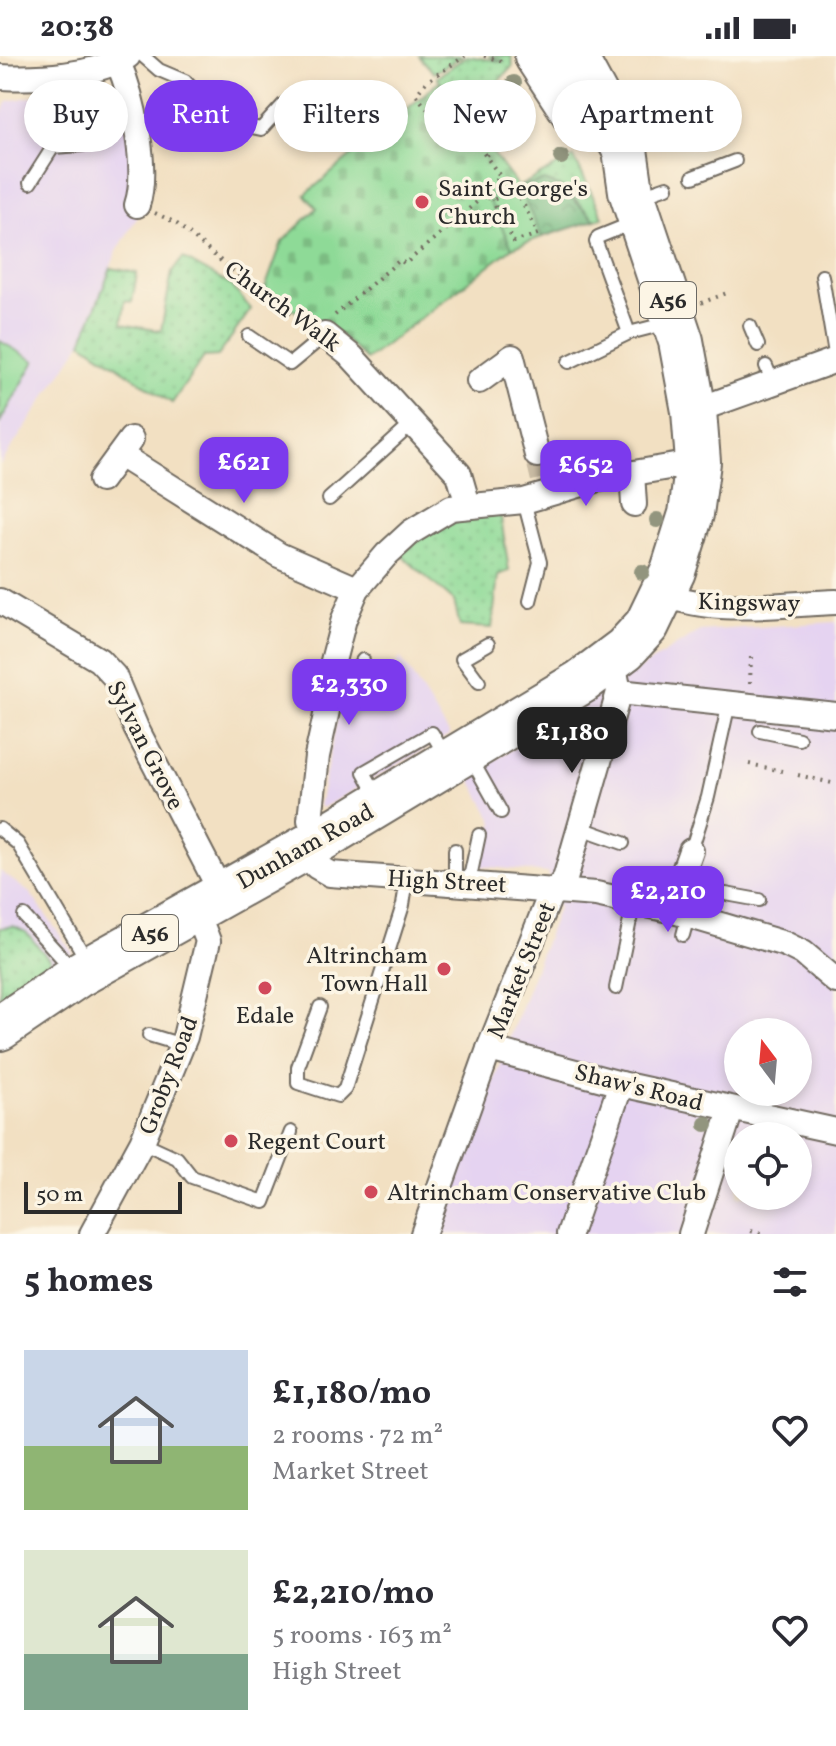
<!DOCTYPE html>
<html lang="en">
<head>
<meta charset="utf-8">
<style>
  :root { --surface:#fff; --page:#f7f7f7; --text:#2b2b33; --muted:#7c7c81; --accent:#7c3aed }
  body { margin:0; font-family:Vollkorn,serif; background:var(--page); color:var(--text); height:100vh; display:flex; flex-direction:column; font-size:30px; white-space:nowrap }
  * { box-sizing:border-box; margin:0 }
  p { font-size:26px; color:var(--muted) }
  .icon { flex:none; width:44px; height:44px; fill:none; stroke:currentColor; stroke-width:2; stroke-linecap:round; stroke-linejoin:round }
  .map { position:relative; height:1178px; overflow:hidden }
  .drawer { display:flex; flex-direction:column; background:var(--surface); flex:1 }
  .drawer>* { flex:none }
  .guide { position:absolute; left:24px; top:24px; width:788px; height:72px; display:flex; gap:16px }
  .needle { width:52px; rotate:344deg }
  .tools { position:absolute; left:724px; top:962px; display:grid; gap:16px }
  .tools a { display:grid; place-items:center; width:88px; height:88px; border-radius:50%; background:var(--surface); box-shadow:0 4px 12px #0003; font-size:40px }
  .scale { position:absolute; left:24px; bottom:20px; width:158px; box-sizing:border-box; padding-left:8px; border:4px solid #2b2b2b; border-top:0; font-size:22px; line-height:28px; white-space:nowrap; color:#2b2b2b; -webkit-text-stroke:6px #fcf5e5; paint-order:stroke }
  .price { position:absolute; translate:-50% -68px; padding:0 18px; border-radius:16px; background:var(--accent); color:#fff; font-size:26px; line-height:52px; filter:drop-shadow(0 2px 4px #0008) }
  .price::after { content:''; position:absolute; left:50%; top:48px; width:24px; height:18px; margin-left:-12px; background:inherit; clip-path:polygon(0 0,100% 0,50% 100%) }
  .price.current { background:#222; color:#fff }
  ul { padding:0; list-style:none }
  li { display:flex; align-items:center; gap:24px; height:200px; padding:0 24px }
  li span { display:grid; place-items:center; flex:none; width:224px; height:160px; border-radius:0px; color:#555 }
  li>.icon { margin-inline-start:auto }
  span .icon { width:96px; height:96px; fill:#fffc; stroke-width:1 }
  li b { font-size:34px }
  h2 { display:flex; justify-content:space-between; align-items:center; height:96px; padding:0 24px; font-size:34px }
  .tag { padding:0 28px; border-radius:36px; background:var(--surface); box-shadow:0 4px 12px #0003; font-size:28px; line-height:72px }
  .tag.current { background:var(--accent); color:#fff }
  .status { display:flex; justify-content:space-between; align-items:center; height:56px; padding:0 40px; background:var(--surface); direction:ltr }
  .status svg { height:22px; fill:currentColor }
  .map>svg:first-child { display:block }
  .built { fill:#e5d3f1; fill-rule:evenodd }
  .grass { fill:url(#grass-dots); stroke:#5c8261; stroke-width:2 }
  .forest { fill:url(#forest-crowns); stroke:#4e7256; stroke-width:2 }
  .cemetery { fill:url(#cemetery-stones); stroke:#5c8261; stroke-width:2 }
  .garden { fill:#8eda97; stroke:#5c8261; stroke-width:2 }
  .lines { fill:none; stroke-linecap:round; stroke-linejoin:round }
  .street-tunnel { stroke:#cabca4; stroke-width:24; stroke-dasharray:24 12; stroke-linecap:butt }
  .lane-casing { stroke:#716a60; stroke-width:16 }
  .street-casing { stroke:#716a60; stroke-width:28 }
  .highway-casing { stroke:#716a60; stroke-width:48 }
  .path { stroke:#716a60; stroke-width:4; stroke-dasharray:2 6; stroke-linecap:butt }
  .lane { stroke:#fff; stroke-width:12 }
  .street { stroke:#fff; stroke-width:24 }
  .highway { stroke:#fff; stroke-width:44 }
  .tree { fill:#92957e }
  .poi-dot { fill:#d1495b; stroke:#fcf5e5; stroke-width:3 }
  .labels { text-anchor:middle; stroke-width:7; stroke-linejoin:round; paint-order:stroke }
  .shield { fill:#fcf5e5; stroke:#6a6863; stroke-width:2 }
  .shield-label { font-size:22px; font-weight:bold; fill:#2b2b2b }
  .poi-label { font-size:24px; fill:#2b2b2b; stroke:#fcf5e5; text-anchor:start }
  .street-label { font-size:24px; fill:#2b2b2b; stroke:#fcf5e5 }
</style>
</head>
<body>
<div class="status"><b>20:38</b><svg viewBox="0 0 49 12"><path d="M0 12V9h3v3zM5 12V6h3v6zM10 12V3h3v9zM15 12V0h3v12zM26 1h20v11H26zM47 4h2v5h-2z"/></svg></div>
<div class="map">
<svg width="836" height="1178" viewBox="0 0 836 1178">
  <defs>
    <pattern id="grass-dots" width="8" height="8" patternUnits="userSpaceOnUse" patternTransform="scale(2)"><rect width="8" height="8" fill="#8eda97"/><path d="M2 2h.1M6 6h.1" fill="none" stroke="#7bbb82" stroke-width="1.8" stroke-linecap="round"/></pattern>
    <pattern id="forest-crowns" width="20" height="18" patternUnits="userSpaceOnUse" patternTransform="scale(2)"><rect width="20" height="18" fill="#72ba80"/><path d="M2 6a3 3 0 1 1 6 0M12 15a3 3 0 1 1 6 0" fill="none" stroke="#5e9769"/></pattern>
    <pattern id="cemetery-stones" width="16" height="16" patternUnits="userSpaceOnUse" patternTransform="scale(2)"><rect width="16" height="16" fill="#8eda97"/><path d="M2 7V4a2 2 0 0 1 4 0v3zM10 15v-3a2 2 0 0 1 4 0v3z" fill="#7bbb82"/></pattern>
  </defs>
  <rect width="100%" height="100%" fill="#fcf5e5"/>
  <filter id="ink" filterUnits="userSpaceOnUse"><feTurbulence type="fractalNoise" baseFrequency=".0125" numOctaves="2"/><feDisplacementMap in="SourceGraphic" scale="16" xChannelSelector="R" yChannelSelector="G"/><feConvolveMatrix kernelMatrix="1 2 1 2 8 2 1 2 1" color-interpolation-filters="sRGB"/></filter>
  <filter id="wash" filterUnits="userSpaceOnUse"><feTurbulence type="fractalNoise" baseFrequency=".006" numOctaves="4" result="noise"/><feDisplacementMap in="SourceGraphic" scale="32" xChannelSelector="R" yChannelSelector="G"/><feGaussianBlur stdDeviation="1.8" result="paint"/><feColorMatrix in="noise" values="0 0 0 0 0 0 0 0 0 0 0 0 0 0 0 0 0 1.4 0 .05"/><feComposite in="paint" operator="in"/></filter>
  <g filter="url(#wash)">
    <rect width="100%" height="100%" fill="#f2e0c2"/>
    <g class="built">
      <path d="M115 25 125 30 140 156 116 197 82 286 0 409V61L8 45Z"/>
      <path d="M836 566V1178H436L558 852 548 817 480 810 494 766 469 720 700 575ZM738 976H798V1036H738ZM738 1080H798V1140H738Z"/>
      <path d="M401 602 450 679 322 752 319 750 340 649 349 638 387 617Z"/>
      <path d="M0 815 30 837 73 897 0 946Z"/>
    </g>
    <g class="grass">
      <path d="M419 0H462L434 17Z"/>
      <path d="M467 0 505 6 488 0H511L513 10 467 58 437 21Z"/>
      <path d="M574 101 603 161 595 164C566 134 561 120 518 131Z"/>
      <path d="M183 202 232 230 251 253 218 300 204 301 172 347 82 286 111 212 137 217 132 246 125 245 122 268 161 275 172 216Z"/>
      <path d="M500 455 509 515 498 519 492 572 460 570 454 545 401 499C437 463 452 465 500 455Z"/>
      <path d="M13 870 26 876 50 904 49 911 0 946V872Z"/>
    </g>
    <path class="forest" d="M544 125 559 130 595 164 542 181 518 131Z"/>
    <path class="cemetery" d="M440 25 518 131 488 142 512 192 366 304 340 278 263 238 282 186 317 152 305 139Z"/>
    <g class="garden">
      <path d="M518 131 542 181 512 192 488 142Z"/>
      <path d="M0 285 35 305 0 366Z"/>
    </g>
  </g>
  <g filter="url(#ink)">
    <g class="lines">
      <path class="street-tunnel" d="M537 399 543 424"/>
      <g class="lane-casing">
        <g id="lane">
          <path d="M143 0 159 14 185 25 208 50 247 70 261 73 284 48"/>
          <path d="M693 121 735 105"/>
          <path d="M30 127 53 91 82 89 128 39"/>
          <path d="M641 140 667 131"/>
          <path d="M822 220 836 304"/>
          <path d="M750 270 758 289"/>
          <path d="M629 277 596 186 598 181 635 166"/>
          <path d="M249 280 290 308 325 279"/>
          <path d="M569 306 629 277 668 267"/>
          <path d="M766 310 773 327"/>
          <path d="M329 443 412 368"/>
          <path d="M524 445 540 506 530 545"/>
          <path d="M479 626 462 603 488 588"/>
          <path d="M332 632 348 625 363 604"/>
          <path d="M760 675 799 683"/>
          <path d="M470 701 501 756"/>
          <path d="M378 741 364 716 432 677 445 699"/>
          <path d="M581 772 623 787"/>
          <path d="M0 773 18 788 88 906"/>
          <path d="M691 795 708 741 729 647"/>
          <path d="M455 825V794"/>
          <path d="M469 826 479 779"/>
          <path d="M726 838 759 844"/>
          <path d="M24 860 73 914"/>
          <path d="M683 879 688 860"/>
          <path d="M616 932 634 845"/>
          <path d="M320 951 298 1011V1027L338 1040 345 1033 403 849 407 823"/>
          <path d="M149 979 182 989"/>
          <path d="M142 1086 177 1102 192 1121 264 1146 291 1076"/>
        </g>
      </g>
      <g class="street-casing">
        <g id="street">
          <path d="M118 6C133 40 149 113 137 149"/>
          <path d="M0 21C40 23 92 20 128 0"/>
          <path d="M325 279 352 301 459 418 468 449"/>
          <path d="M479 325 512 301 537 399"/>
          <path d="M694 355 836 304"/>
          <path d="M120 399 279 499 357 533"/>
          <path d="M632 417 634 448"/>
          <path d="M101 424 131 383"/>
          <path d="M664 538C716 559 781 548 836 546"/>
          <path d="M0 545 99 604 114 620 136 672 221 836"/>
          <path d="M619 636 836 659"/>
          <path d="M318 785 310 764 317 700 332 632V609L344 563 357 533 387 498 411 476 451 452 524 445 599 423 698 406"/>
          <path d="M306 792 316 810 330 818 596 838 670 854 785 888 803 897 836 925"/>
          <path d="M670 854 691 795"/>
          <path d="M489 993 621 1028 836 1075"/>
          <path d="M92 1178 142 1086 185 981 208 885 195 851"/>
          <path d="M423 1178 489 993 549 842 565 823 619 636 615 616 609 606"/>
          <path d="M569 1178 621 1028"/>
          <path d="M691 1178 731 1054"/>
        </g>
      </g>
      <g class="highway-casing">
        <g id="highway">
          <path d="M537 0 578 63"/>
          <path d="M0 972 78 919 318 785 581 626 625 593 647 569 673 515 691 458 698 406 694 355 681 285 631 135 625 94 574 0"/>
        </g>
      </g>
      <g class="path">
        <path d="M484 0 505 6"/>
        <path d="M486 99 496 90"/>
        <path d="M480 138 492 144 517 135 538 178 514 186 492 144"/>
        <path d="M155 157 176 167 259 237 306 267"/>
        <path d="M701 247 727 237"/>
        <path d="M335 259 400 204 405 208 478 145 480 138 500 120 472 81 459 91 416 39 426 26 465 0"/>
        <path d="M750 627 751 600"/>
        <path d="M749 708 782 715"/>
        <path d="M798 719 836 728"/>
        <path d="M751 1175 762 1178"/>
      </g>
      <use href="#lane" class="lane"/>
      <use href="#street" class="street"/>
      <use href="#highway" class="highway"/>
    </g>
    <g class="tree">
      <circle cx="514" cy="27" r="8"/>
      <circle cx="561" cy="101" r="8"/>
      <circle cx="657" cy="464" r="8"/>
      <circle cx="642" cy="516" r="8"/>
      <circle cx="706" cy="1068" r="8"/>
    </g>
  </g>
  <g class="poi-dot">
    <circle cx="422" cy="146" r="8"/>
    <circle cx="444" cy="913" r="8"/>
    <circle cx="265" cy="932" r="8"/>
    <circle cx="231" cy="1085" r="8"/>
    <circle cx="371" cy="1136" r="8"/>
  </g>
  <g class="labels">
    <g class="shield">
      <rect x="640" y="226" width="56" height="36" rx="6"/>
      <rect x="122" y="859" width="56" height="36" rx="6"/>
    </g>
    <g class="shield-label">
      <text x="668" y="252">A56</text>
      <text x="150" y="885">A56</text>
    </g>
    <g class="poi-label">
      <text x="438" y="140">Saint George's<tspan x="438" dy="28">Church</tspan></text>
      <text x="428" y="907" text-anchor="end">Altrincham<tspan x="428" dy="28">Town Hall</tspan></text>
      <text x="265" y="967" text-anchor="middle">Edale</text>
      <text x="247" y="1093">Regent Court</text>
      <text x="387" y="1144">Altrincham Conservative Club</text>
    </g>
    <g class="street-label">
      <text transform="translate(283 250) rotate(36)" y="8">Church Walk</text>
      <text transform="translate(749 546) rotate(1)" y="8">Kingsway</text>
      <text transform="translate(146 689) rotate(63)" y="8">Sylvan Grove</text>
      <text transform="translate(305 790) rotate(-29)" y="8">Dunham Road</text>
      <text transform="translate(447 825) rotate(3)" y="8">High Street</text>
      <text transform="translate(521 914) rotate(-68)" y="8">Market Street</text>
      <text transform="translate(168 1019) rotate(-69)" y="8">Groby Road</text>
      <text transform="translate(639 1031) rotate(14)" y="8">Shaw's Road</text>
    </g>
  </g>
</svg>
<div class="tools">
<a><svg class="needle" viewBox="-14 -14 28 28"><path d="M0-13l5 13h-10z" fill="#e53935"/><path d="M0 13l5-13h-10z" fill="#7c7c81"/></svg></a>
<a><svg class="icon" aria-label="locate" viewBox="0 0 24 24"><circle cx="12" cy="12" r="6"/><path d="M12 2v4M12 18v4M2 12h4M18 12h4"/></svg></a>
</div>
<div class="scale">50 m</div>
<b class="price" style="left:244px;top:449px">£621</b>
<b class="price" style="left:586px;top:452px">£652</b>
<b class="price" style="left:349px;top:671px">£2,330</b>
<b class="price current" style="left:572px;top:719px">£1,180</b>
<b class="price" style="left:668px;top:878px">£2,210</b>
<div class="guide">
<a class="tag">Buy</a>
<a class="tag current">Rent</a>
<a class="tag">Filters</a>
<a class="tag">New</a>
<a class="tag">Apartment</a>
</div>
</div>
<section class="drawer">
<h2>5 homes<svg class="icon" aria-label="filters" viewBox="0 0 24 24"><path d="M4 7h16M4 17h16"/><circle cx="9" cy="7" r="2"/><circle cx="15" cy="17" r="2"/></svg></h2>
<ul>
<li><span style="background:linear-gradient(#c9d6e8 60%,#8fb573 0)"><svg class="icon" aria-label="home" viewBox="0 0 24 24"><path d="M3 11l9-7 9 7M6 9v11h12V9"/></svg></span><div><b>£1,180/mo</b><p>2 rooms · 72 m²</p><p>Market Street</p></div><svg class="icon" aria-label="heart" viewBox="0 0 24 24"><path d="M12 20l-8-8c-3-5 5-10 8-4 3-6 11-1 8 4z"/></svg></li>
<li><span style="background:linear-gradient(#dfe7d0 65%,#7fa58c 0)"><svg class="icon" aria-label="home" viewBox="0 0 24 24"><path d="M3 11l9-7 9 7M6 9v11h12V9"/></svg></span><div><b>£2,210/mo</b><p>5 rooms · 163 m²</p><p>High Street</p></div><svg class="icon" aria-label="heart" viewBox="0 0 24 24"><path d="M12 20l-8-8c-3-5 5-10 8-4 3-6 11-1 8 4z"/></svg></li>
</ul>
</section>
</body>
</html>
